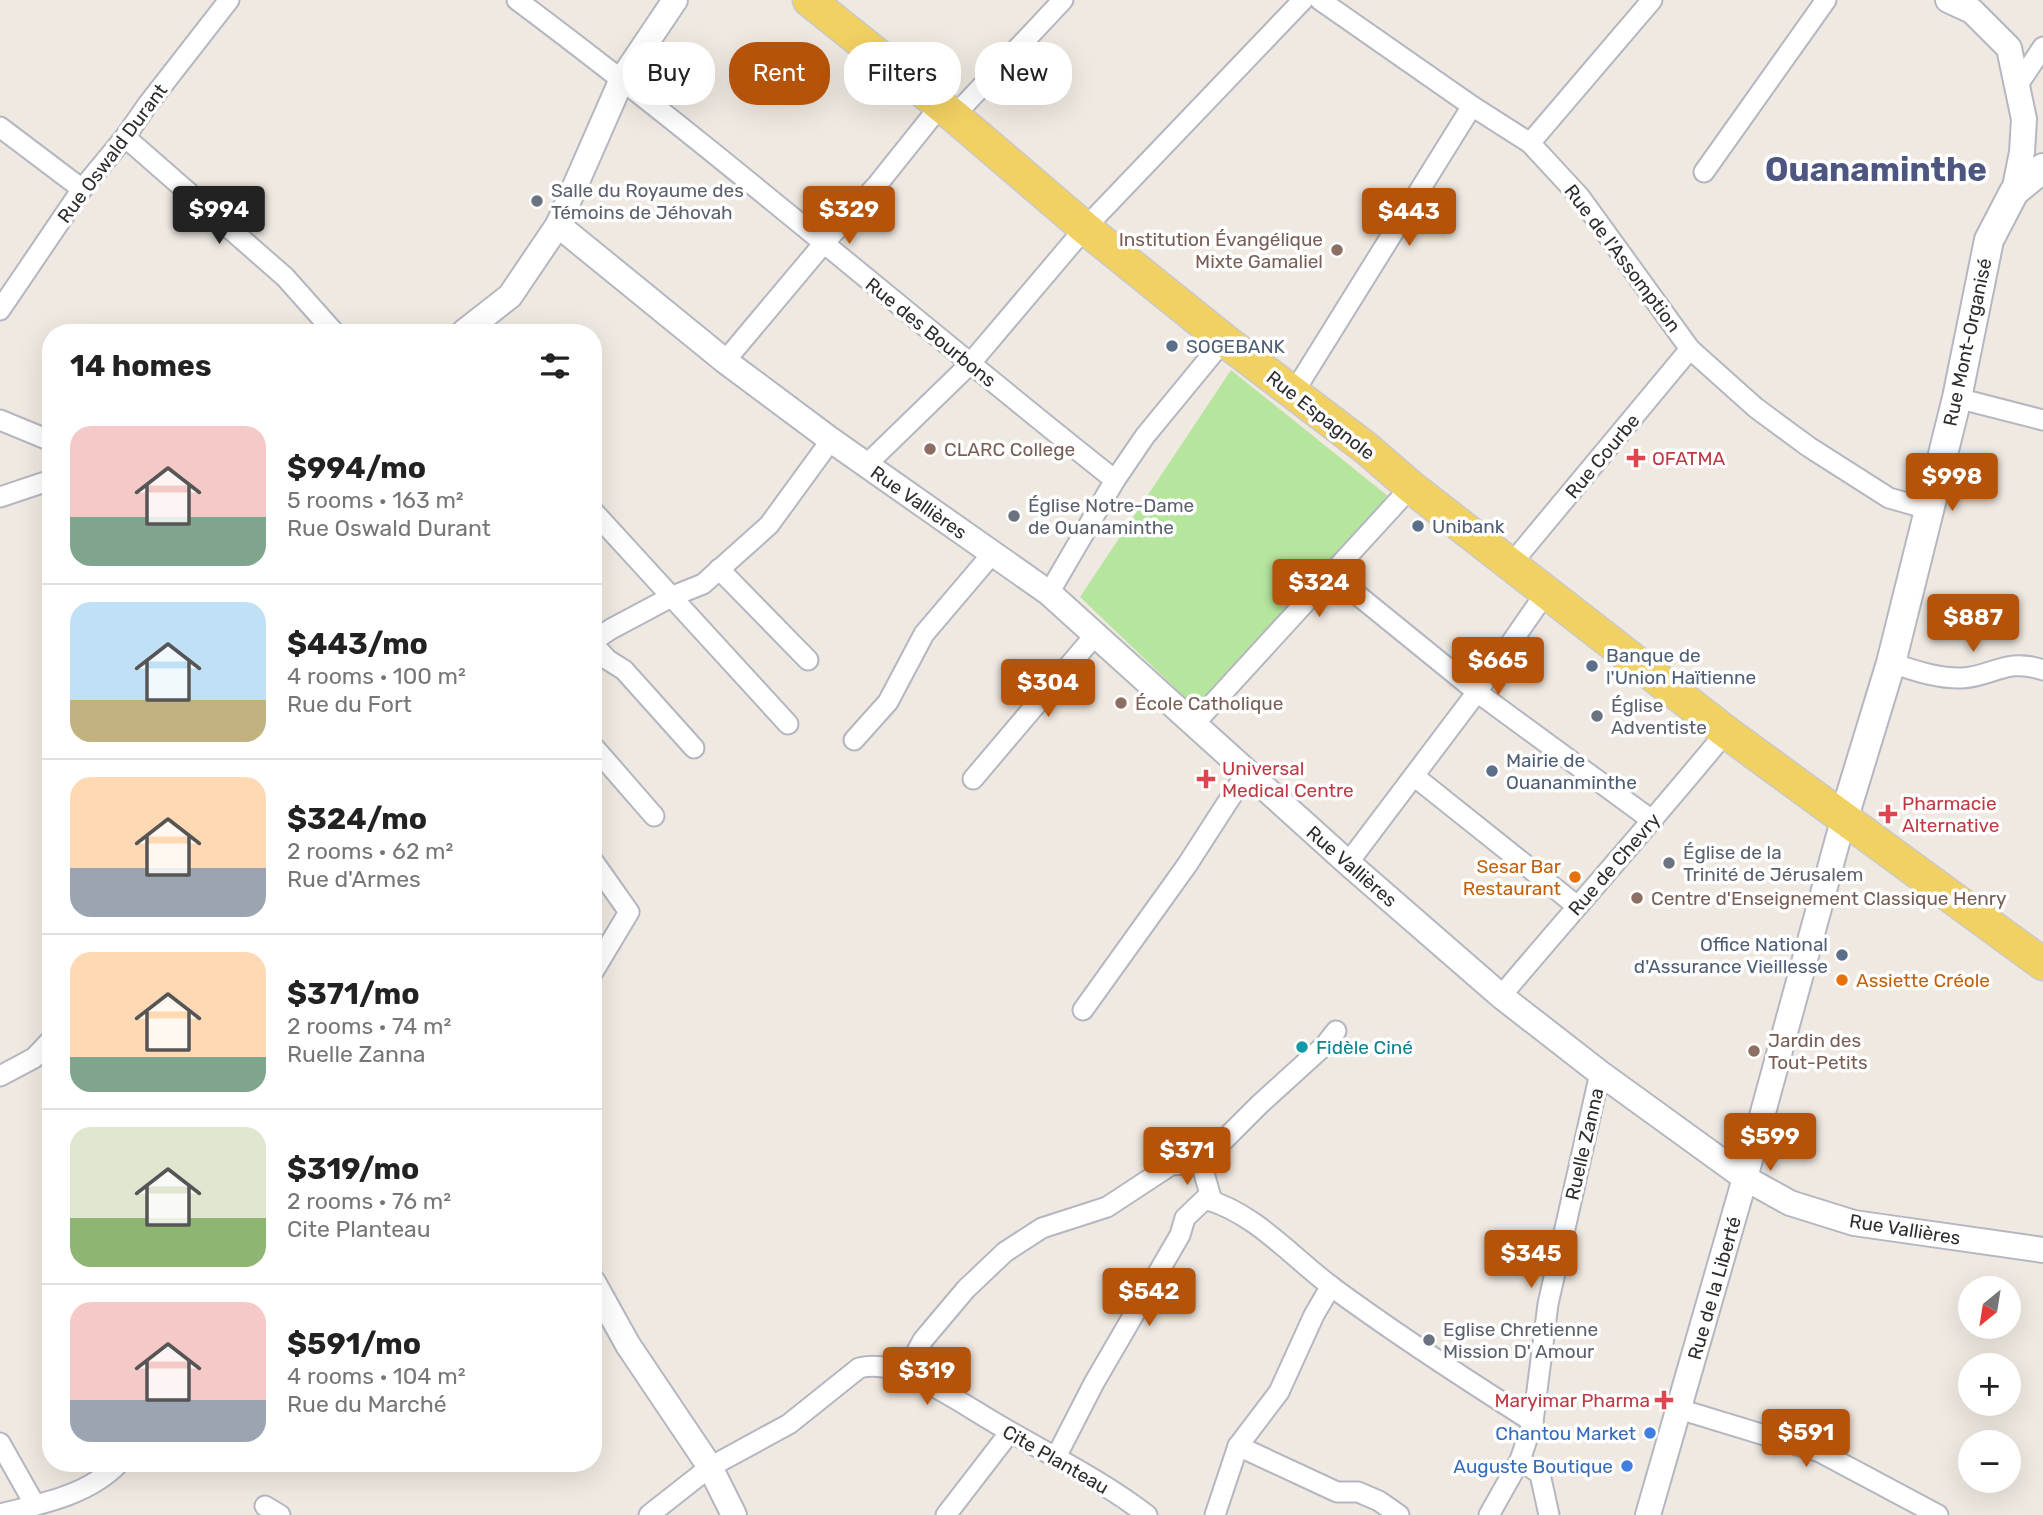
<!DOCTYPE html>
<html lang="en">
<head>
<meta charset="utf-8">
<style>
  :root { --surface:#fff; --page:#f2f2f2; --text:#222; --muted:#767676; --line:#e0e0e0; --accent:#b45309 }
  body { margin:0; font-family:Rubik,sans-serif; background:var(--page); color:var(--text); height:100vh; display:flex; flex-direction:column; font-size:26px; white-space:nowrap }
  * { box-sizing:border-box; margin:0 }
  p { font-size:23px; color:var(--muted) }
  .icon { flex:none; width:38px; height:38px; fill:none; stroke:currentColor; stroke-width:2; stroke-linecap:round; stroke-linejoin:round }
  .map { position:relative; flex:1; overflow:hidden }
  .details { position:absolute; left:42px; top:324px; width:560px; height:1148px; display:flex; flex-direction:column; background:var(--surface); border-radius:28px; box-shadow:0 7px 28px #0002 }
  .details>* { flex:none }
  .hud { position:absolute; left:623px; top:42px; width:665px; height:63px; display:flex; gap:14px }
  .needle { width:46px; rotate:210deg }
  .fabs { position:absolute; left:1958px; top:1276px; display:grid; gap:14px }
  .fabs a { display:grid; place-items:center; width:63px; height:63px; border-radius:50%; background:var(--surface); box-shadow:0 7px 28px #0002; font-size:35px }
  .price { position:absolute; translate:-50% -60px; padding:0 16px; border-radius:7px; background:var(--accent); color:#fff; font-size:23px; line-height:46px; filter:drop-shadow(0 2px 4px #0008) }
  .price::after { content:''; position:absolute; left:50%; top:42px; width:21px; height:16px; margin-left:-10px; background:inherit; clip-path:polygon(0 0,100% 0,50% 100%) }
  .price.on { background:#222; color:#fff }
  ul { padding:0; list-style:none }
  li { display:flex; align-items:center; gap:21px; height:175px; padding:0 28px }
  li+li { border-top:2px solid var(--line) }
  li span { display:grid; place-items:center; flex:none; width:196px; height:140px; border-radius:21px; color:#555 }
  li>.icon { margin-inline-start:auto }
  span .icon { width:84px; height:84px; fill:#fffc; stroke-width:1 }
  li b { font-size:30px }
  h2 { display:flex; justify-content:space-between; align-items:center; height:84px; padding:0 28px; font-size:30px }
  .chip { padding:0 24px; border-radius:28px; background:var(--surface); box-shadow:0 7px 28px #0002; font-size:24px; line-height:63px }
  .chip.on { background:var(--accent); color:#fff }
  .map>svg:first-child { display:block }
  .green { fill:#b6e59e }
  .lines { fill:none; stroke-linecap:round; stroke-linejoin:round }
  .minor-casing { stroke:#b4b7c1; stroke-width:23 }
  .tertiary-casing { stroke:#b4b7c1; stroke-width:28 }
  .secondary-casing { stroke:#b4b7c1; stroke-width:32 }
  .primary-casing { stroke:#c9c9c9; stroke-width:35 }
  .minor { stroke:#fff; stroke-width:19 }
  .tertiary { stroke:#fff; stroke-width:24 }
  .secondary { stroke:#fff; stroke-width:28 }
  .primary { stroke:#f2d163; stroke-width:32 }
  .worship-dot { fill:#6b7280; stroke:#fff; stroke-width:2.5 }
  .education-dot { fill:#8d6e63; stroke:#fff; stroke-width:2.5 }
  .service-dot { fill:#5c6f8a; stroke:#fff; stroke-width:2.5 }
  .health-dot { fill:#e0444e; stroke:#fff; stroke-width:2.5 }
  .food-dot { fill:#e8710a; stroke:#fff; stroke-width:2.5 }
  .culture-dot { fill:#0f9aa8; stroke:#fff; stroke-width:2.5 }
  .shop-dot { fill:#3f7fe0; stroke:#fff; stroke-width:2.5 }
  .labels { text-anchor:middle; stroke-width:7; stroke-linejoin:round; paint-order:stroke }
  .street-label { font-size:19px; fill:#2e2e2e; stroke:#fff }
  .worship-label { font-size:19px; fill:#5b616d; stroke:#fff; text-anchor:start }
  .education-label { font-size:19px; fill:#785e54; stroke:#fff; text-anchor:start }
  .service-label { font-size:19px; fill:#4e5e75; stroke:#fff; text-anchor:start }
  .health-label { font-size:19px; fill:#be3a42; stroke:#fff; text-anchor:start }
  .food-label { font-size:19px; fill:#c56008; stroke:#fff; text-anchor:end }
  .culture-label { font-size:19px; fill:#0d838f; stroke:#fff; text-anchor:start }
  .shop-label { font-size:19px; fill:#366cbe; stroke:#fff; text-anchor:end }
  .town-label { font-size:33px; font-weight:bold; fill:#4d5680; stroke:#fff }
</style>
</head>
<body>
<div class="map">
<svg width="2043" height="1515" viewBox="0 0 2043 1515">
  <rect width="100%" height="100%" fill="#efe9e1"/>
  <path class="green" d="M1231 370 1394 501 1197 709 1080 597Z"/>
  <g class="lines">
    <g class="minor-casing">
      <g id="minor">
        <path d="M517 0C722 153 915 322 1115 480"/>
        <path d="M1320 0 1472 106 1530 143 1580 197 1690 349 1756 408 1809 447 1889 498 1928 509"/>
        <path d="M2017 86 2043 47"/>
        <path d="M954 116 1063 0"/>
        <path d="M0 127 82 189"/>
        <path d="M125 137 285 277 334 332"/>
        <path d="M1530 143 1652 0"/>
        <path d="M1704 172 1826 0"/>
        <path d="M0 310 82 189 125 137 148 104 229 0"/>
        <path d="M725 361 824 243 877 185 941 105"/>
        <path d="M1294 392 1472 106"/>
        <path d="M1957 398 2043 420"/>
        <path d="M0 420 51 441"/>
        <path d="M866 465 969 365 1085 228 1303 0"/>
        <path d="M0 497 51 480"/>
        <path d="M593 511 788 724"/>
        <path d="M1512 563 1690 349"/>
        <path d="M719 569 808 660"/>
        <path d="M1333 575 1477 692 1653 821"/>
        <path d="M1049 593 1115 480 1145 436 1224 340"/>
        <path d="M593 641 611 629 673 596 703 584 769 525 831 440"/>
        <path d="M593 644 608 660 624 670 694 748"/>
        <path d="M1891 663C1914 670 1937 679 1962 678 1992 677 2006 657 2043 670"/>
        <path d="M1195 723 1411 487"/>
        <path d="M854 740 888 702 924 634 992 554"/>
        <path d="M593 746 654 816"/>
        <path d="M1414 776 1577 906"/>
        <path d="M973 779 1095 635"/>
        <path d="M593 861 629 912 593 972"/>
        <path d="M1348 863 1477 692 1547 591"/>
        <path d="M1501 996C1576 907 1653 821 1726 732"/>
        <path d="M1083 1010 1187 865 1247 772"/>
        <path d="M0 1076 34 1058 51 1040"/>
        <path d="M1201 1163 1212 1201"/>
        <path d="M905 1373 923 1340 966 1289 1005 1252 1042 1228 1107 1207 1171 1165 1201 1163 1260 1104 1325 1045 1336 1031"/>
        <path d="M1679 1409 1820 1452 1938 1515"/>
        <path d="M0 1443 35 1505"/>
        <path d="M1238 1446 1337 1492H1358L1379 1501 1399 1515"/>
        <path d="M1056 1457 1094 1383 1180 1235 1185 1218 1205 1199C1255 1213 1291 1256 1332 1287 1397 1335 1465 1379 1533 1422"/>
        <path d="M1520 1460 1540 1474 1549 1515"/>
        <path d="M265 1506 280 1515"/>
        <path d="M0 1514C41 1504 89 1495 119 1463"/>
        <path d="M649 1515 710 1467 789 1424 859 1368C874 1364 890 1367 906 1373 942 1388 975 1412 1009 1431 1056 1458 1104 1482 1147 1515"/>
        <path d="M946 1515 1010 1432"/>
        <path d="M1215 1515 1238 1446 1279 1392 1314 1315 1331 1286"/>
        <path d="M1489 1515 1520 1460 1533 1422 1548 1304 1600 1073"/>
      </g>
    </g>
    <g class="tertiary-casing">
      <g id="tertiary">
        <path d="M1948 0 1972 11 2009 48 2024 119 2022 152 2014 192"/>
        <path d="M558 225 725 361 831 440 1049 593 1348 863 1501 996 1600 1073 1745 1178 1790 1203 1854 1223 2043 1250"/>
        <path d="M464 332 510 296 558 225 622 79 675 0"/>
        <path d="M593 1282 628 1345 710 1467 734 1515"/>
        <path d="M1648 1515 1745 1178 1844 817"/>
      </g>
    </g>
    <g class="secondary-casing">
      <path id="secondary" d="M1844 817 1891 663 1957 398 1989 240 2014 192 2043 168"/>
    </g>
    <g class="primary-casing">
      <path id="primary" d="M809 0 954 116 1085 228 1224 340 1366 448 1411 487 1726 732 2043 964"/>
    </g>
    <use href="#minor" class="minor"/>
    <use href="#tertiary" class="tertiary"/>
    <use href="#secondary" class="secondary"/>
    <use href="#primary" class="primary"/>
  </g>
  <g class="worship-dot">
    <circle cx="537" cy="201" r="7"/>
    <circle cx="1014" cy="516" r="7"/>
    <circle cx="1597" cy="716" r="7"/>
    <circle cx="1669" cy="863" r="7"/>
    <circle cx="1429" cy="1340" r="7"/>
  </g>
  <g class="education-dot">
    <circle cx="1337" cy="250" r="7"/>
    <circle cx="930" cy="449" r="7"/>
    <circle cx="1121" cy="703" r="7"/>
    <circle cx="1637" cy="898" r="7"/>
    <circle cx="1754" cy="1051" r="7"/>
  </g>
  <g class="service-dot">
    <circle cx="1172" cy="346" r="7"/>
    <circle cx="1418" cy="526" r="7"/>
    <circle cx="1592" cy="666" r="7"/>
    <circle cx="1492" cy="771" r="7"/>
    <circle cx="1842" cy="955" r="7"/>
  </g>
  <g class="health-dot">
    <path d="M1632.5 447.5h7v7h7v7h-7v7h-7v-7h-7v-7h7z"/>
    <path d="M1202.5 768.5h7v7h7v7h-7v7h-7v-7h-7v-7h7z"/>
    <path d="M1884.5 803.5h7v7h7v7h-7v7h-7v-7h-7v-7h7z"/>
    <path d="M1660.5 1389.5h7v7h7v7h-7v7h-7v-7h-7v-7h7z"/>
  </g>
  <g class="food-dot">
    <circle cx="1575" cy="877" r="7"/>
    <circle cx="1842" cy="980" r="7"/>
  </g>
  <circle class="culture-dot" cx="1302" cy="1047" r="7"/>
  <g class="shop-dot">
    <circle cx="1650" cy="1433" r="7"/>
    <circle cx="1627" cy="1466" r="7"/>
  </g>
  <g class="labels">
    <g class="street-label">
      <text transform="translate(112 153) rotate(-53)" y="7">Rue Oswald Durant</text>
      <text transform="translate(1623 258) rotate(53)" y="7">Rue de l'Assomption</text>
      <text transform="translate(931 332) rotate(39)" y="7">Rue des Bourbons</text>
      <text transform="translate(1967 342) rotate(-78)" y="7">Rue Mont-Organisé</text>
      <text transform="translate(1321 415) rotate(38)" y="7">Rue Espagnole</text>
      <text transform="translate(1602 456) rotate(-50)" y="7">Rue Courbe</text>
      <text transform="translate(919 502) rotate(35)" y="7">Rue Vallières</text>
      <text transform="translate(1614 864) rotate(-49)" y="7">Rue de Chevry</text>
      <text transform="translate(1352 866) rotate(41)" y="7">Rue Vallières</text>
      <text transform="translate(1584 1144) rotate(-77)" y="7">Ruelle Zanna</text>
      <text transform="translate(1905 1229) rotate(9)" y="7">Rue Vallières</text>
      <text transform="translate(1714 1288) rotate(-74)" y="7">Rue de la Liberté</text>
      <text transform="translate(1056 1459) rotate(30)" y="7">Cite Planteau</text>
    </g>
    <g class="worship-label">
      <text x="551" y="197">Salle du Royaume des<tspan x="551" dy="22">Témoins de Jéhovah</tspan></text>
      <text x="1028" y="512">Église Notre-Dame<tspan x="1028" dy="22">de Ouanaminthe</tspan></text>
      <text x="1611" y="712">Église<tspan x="1611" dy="22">Adventiste</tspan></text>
      <text x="1683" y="859">Église de la<tspan x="1683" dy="22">Trinité de Jérusalem</tspan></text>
      <text x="1443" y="1336">Eglise Chretienne<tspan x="1443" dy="22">Mission D' Amour</tspan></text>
    </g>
    <g class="education-label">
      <text x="1323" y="246" text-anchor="end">Institution Évangélique<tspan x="1323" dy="22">Mixte Gamaliel</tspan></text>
      <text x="944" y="456">CLARC College</text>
      <text x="1135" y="710">École Catholique</text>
      <text x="1651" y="905">Centre d'Enseignement Classique Henry</text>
      <text x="1768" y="1047">Jardin des<tspan x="1768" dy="22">Tout-Petits</tspan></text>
    </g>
    <g class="service-label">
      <text x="1186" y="353">SOGEBANK</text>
      <text x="1432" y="533">Unibank</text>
      <text x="1606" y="662">Banque de<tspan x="1606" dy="22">l'Union Haïtienne</tspan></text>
      <text x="1506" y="767">Mairie de<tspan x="1506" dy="22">Ouananminthe</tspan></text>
      <text x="1828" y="951" text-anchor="end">Office National<tspan x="1828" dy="22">d'Assurance Vieillesse</tspan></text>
    </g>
    <g class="health-label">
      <text x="1652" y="465">OFATMA</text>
      <text x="1222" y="775">Universal<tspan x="1222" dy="22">Medical Centre</tspan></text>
      <text x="1902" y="810">Pharmacie<tspan x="1902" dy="22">Alternative</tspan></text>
      <text x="1650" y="1407" text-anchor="end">Maryimar Pharma</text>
    </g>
    <g class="food-label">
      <text x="1561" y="873">Sesar Bar<tspan x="1561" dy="22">Restaurant</tspan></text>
      <text x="1856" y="987" text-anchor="start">Assiette Créole</text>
    </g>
    <g class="culture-label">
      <text x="1316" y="1054">Fidèle Ciné</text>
    </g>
    <g class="shop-label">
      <text x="1636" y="1440">Chantou Market</text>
      <text x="1613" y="1473">Auguste Boutique</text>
    </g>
    <g class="town-label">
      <text x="1876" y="181">Ouanaminthe</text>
    </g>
  </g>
</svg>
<div class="fabs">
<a><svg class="needle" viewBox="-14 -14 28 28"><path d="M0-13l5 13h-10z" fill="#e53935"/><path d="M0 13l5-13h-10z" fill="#767676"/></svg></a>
<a>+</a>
<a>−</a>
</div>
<b class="price on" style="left:219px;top:246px">$994</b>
<b class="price" style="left:849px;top:246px">$329</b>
<b class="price" style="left:1409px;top:248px">$443</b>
<b class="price" style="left:1952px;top:513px">$998</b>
<b class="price" style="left:1319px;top:619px">$324</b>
<b class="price" style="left:1973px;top:654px">$887</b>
<b class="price" style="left:1498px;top:697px">$665</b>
<b class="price" style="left:1048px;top:719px">$304</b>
<b class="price" style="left:1770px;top:1173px">$599</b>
<b class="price" style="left:1187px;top:1187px">$371</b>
<b class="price" style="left:1531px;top:1290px">$345</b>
<b class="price" style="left:1149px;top:1328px">$542</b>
<b class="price" style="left:927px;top:1407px">$319</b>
<b class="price" style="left:1806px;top:1469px">$591</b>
<div class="hud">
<a class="chip">Buy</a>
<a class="chip on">Rent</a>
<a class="chip">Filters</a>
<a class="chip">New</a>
</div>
<section class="details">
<h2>14 homes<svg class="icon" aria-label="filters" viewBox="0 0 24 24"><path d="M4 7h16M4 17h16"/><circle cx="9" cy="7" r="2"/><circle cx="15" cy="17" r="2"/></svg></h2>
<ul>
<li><span style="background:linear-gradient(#f6c9c9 65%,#7fa58c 0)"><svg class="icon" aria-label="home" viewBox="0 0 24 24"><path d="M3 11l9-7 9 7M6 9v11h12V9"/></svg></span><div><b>$994/mo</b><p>5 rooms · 163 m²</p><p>Rue Oswald Durant</p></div></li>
<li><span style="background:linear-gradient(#bfe0f5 70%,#c2b280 0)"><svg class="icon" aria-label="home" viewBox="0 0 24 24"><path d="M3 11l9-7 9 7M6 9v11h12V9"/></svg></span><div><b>$443/mo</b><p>4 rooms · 100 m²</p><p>Rue du Fort</p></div></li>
<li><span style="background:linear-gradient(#ffd9b3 65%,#9aa5b1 0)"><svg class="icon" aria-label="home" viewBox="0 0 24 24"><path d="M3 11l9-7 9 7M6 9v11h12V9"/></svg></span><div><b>$324/mo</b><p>2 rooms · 62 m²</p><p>Rue d'Armes</p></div></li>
<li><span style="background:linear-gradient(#ffd9b3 75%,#7fa58c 0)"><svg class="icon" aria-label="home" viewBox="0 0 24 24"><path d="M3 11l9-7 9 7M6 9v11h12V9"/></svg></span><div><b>$371/mo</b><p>2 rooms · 74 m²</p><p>Ruelle Zanna</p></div></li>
<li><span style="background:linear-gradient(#dfe7d0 65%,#8fb573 0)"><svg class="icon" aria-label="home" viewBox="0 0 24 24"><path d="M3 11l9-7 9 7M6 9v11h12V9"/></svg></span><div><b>$319/mo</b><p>2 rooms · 76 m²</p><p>Cite Planteau</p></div></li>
<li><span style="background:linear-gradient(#f6c9c9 70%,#9aa5b1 0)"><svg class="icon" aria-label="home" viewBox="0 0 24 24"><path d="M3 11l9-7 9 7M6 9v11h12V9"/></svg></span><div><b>$591/mo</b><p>4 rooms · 104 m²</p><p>Rue du Marché</p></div></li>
</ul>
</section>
</div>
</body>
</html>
